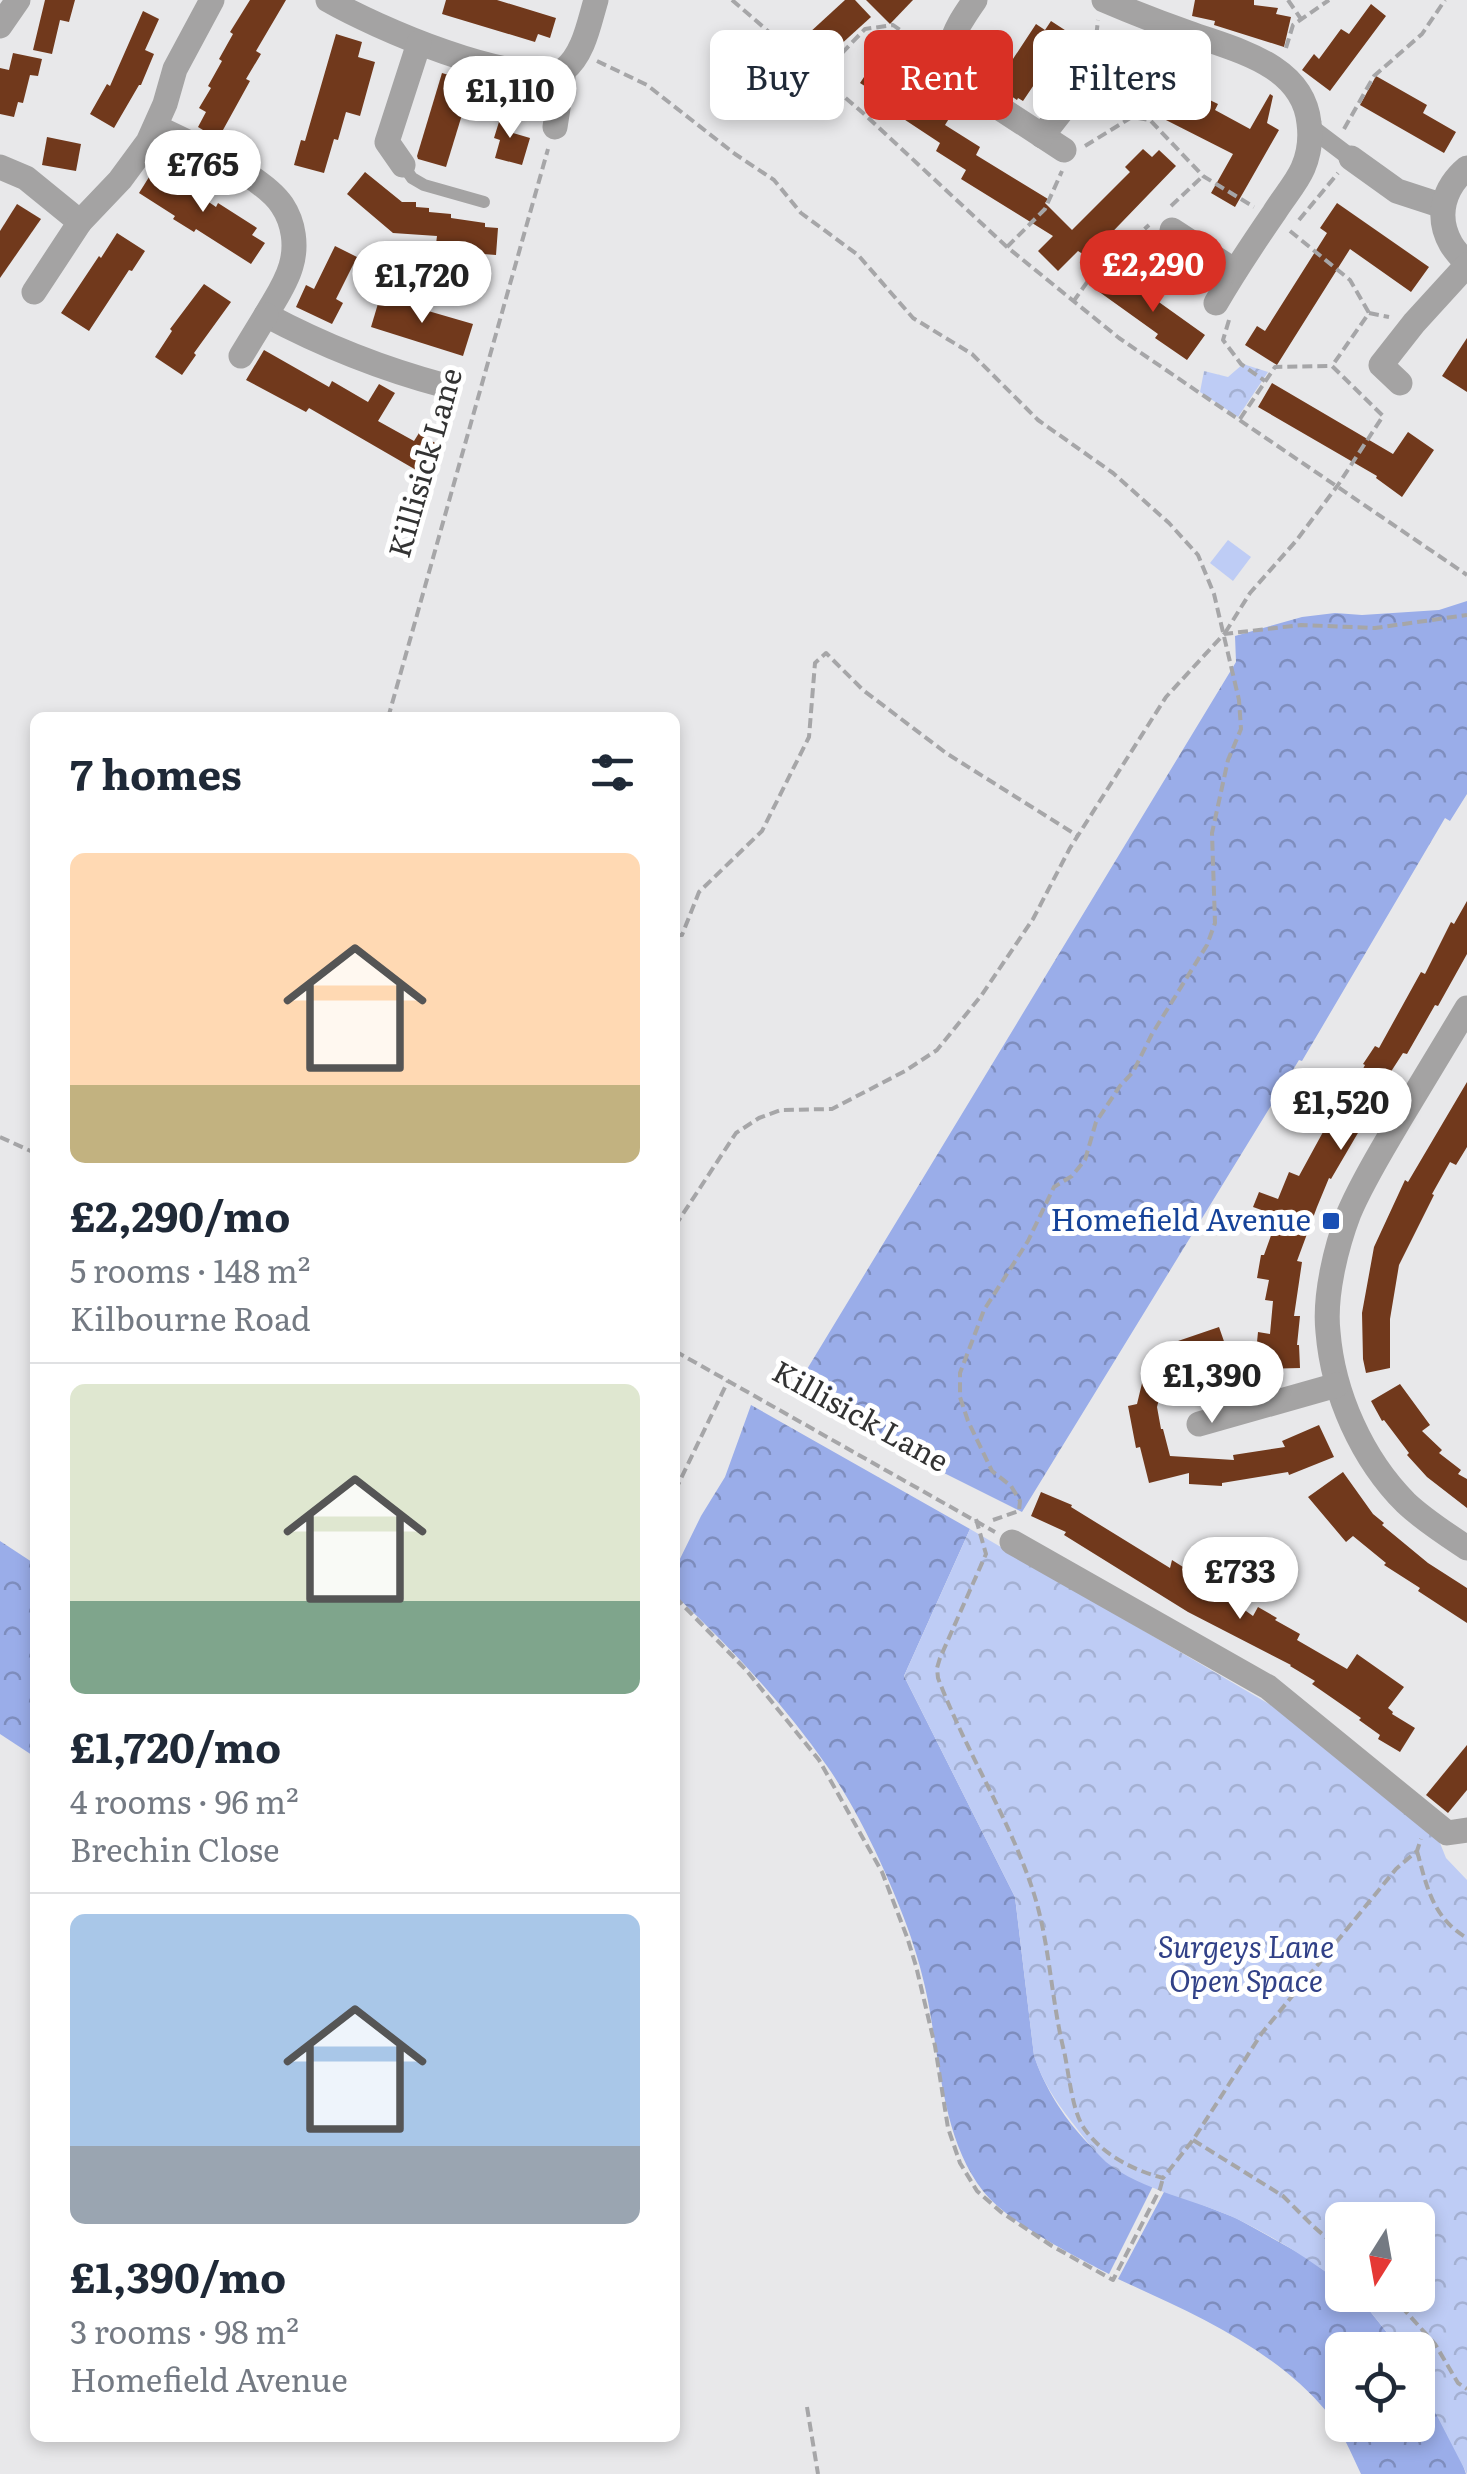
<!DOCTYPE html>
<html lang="en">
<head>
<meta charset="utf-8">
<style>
  :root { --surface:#fff; --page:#f2f2f3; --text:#1f2937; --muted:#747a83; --line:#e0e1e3; --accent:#d93025 }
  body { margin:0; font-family:Literata,serif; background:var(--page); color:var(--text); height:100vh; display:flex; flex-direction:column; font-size:38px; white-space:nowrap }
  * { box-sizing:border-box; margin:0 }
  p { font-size:32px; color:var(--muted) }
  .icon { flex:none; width:55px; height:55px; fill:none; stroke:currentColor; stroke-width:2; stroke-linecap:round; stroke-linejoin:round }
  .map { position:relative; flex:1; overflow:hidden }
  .details { position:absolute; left:30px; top:712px; width:650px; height:1730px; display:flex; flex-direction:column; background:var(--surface); border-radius:15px; box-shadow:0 5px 15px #0003 }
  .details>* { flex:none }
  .top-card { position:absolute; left:710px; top:30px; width:605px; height:90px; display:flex; gap:20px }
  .needle { width:65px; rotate:191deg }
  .controls { position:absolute; left:1325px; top:2202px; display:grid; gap:20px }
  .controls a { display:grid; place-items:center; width:110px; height:110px; border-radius:15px; background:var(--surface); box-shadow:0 5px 15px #0003; font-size:50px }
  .price { position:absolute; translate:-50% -85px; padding:0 22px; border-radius:35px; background:#fff; color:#222; font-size:32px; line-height:65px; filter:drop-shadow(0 2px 5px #0008) }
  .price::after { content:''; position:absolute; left:50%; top:60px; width:30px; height:22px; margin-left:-15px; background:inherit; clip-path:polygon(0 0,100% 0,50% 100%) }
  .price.current { background:var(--accent); color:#fff }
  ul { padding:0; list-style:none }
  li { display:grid; align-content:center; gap:20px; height:530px; padding:0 40px }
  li+li { border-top:2px solid var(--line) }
  li span { display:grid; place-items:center; height:310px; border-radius:15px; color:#555 }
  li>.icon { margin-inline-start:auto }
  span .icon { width:180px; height:180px; fill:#fffc; stroke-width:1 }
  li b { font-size:42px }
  h2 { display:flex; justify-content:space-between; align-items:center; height:120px; padding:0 40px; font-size:42px }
  .pill { padding:0 35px; border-radius:15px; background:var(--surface); box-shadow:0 5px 15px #0003; font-size:35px; line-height:90px }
  .pill.current { background:var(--accent); color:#fff }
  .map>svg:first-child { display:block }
  .forest { fill:url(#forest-crowns) }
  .park { fill:url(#park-crowns) }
  .pitch { fill:#beccf5 }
  .building { fill:#71391c }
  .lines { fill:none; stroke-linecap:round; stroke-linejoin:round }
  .path { stroke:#a6a6a8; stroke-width:4; stroke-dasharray:10 5; stroke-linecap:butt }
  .service { stroke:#a4a3a3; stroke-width:12 }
  .pedestrian { stroke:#a4a3a3; stroke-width:18 }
  .minor { stroke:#a4a3a3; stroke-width:25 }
  .transit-dot { fill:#1a4fb4; stroke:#fff; stroke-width:4 }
  .labels { text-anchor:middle; stroke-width:10; stroke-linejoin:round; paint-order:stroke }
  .street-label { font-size:30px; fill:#333; stroke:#fff }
  .transit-label { font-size:30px; fill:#164399; stroke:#fff; text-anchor:end }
  .park-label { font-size:30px; font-style:italic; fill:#314188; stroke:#fff }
</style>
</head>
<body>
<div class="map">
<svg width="1467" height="2474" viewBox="0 0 1467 2474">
  <defs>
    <pattern id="forest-crowns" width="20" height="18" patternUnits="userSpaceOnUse" patternTransform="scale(2.5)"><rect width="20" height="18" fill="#9aade9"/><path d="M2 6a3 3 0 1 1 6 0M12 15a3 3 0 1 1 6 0" fill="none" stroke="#7e8dbd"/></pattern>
    <pattern id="park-crowns" width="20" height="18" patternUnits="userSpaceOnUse" patternTransform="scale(2.5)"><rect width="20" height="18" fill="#beccf5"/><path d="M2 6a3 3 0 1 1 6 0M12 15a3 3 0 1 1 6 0" fill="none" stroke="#a4b0d2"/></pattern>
  </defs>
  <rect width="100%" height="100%" fill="#e8e8ea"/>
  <g class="forest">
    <path d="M1467 601V794L1450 821 1445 818 1302 1061 1299 1060 1022 1512 922 1462 795 1389 1236 662 1235 636 1302 617 1335 613 1362 615 1439 610Z"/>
    <path d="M751 1405 970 1529 904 1676 1015 1897 1034 2055C1051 2109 1099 2168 1153 2186L1109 2274C1073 2255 1007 2222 983 2191 940 2136 940 2052 925 1987 919 1960 910 1933 900 1908 882 1862 855 1806 827 1766 783 1703 730 1647 675 1595V1569L701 1516 725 1477Z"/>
    <path d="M0 1541 35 1564V1757L0 1734Z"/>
    <path d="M1165 2190 1236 2218 1308 2258 1342 2284V2295H1357L1401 2350H1342V2425H1418V2379L1462 2462 1466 2474H1361C1351 2453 1342 2430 1327 2412 1274 2348 1192 2313 1118 2279Z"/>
  </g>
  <g class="park">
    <path d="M1243 364 1268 372 1238 417 1200 392 1204 371 1228 377Z"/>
    <path d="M970 1529 1293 1718 1436 1833 1446 1858 1467 1880V2474L1418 2379V2350H1401L1357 2295H1418V2220H1342V2284C1310 2260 1276 2238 1239 2220 1198 2200 1142 2191 1106 2162 1093 2150 1082 2135 1071 2121 1055 2100 1042 2081 1034 2056L1015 1897 904 1676Z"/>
  </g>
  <path class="pitch" d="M1228 540 1251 557 1233 581 1210 563Z"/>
  <g class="building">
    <path d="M45 0H75L69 22 60 20 52 54 33 50Z"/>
    <path d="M250 0H286L256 51 261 54 246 79 250 81 218 139 198 127 206 112 199 108 211 88 208 86 222 61 219 59 233 34 230 32Z"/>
    <path d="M446 0H497L556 18 550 38 538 34 535 42 442 14Z"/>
    <path d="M845 0H855L871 17 816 67 796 45Z"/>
    <path d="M866 0H913L890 24Z"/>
    <path d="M1195 0H1254V5L1278 8 1276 14 1291 17 1284 47 1214 25 1215 21 1192 16Z"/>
    <path d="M1371 4 1386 16 1330 91 1302 70 1314 54 1319 59 1341 29 1349 34Z"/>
    <path d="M143 11 159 19 145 50 154 54 141 85H139L114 128 90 114 107 84 110 86Z"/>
    <path d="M1051 21 1071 34 1064 44 1068 47 1054 68 1048 64 1023 101 1018 98 1017 100 996 86 998 83 990 78 1004 58 1011 62 1036 24 1045 30Z"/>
    <path d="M336 34 362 42 358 57 375 62 360 116 346 112 338 140 334 139 324 173 294 165 301 140 305 141Z"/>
    <path d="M13 53 42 59 38 76 30 75 23 103 18 102 14 117 0 114V68L9 70Z"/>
    <path d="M1113 53 1218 104 1215 110 1250 129 1270 94 1273 96 1267 123 1279 130 1235 207 1211 193 1233 154 1085 79 1097 55 1108 61Z"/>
    <path d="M876 59 906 79 902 85 950 117 945 125 980 147 976 155 1048 199 1045 203 1072 230 1130 172 1125 167 1143 149 1152 157 1159 150 1176 166 1094 251 1096 254 1092 260 1078 251 1058 271 1038 251 1053 236 961 179 966 170 936 151 940 143 887 108 891 103 860 83Z"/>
    <path d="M442 73 472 82 446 167 418 159 417 156Z"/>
    <path d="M1376 76 1427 105 1423 113 1456 132 1444 153 1360 105Z"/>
    <path d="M502 112 517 116 513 133 530 138 522 165 495 158 500 140 494 138Z"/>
    <path d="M47 137 81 144 76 171 42 165Z"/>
    <path d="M156 166 216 207 218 203 257 228 252 235 265 243 251 264 196 229 194 232 173 219 175 216 139 193Z"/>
    <path d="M365 172 402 202H416V207L429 208V212L451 214V218L485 223V227L498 228 496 255 470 253V246L436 244 437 236 393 233 347 194Z"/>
    <path d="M1337 203 1429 267 1411 292 1350 249 1277 365 1245 345 1257 326 1265 331 1327 233 1320 228Z"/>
    <path d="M17 204 41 219 0 278V231Z"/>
    <path d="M117 233 145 251 132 271 129 270 89 331 61 313 99 256 101 258Z"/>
    <path d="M335 246 357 257 336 299 343 303 332 324 296 307 306 285 314 289Z"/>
    <path d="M1114 270 1205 335 1187 360 1155 338 1158 334 1098 291Z"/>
    <path d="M204 284 231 302 194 353 196 355 182 375 155 357 172 331 170 329Z"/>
    <path d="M380 297 473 324 463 356 371 327Z"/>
    <path d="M1467 338V392L1442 376Z"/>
    <path d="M264 350 329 387 332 381 368 402 379 384 395 393 378 421 414 441 419 433 440 446 423 474 309 408 306 412 246 380Z"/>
    <path d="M1272 383 1393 454 1408 432 1434 450 1402 497 1376 478 1377 476 1258 407Z"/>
    <path d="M1467 901V954L1438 1006 1435 1005 1407 1054 1403 1053 1383 1084 1386 1085 1331 1179 1329 1178 1317 1207 1297 1261 1302 1262 1294 1316H1300L1297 1345H1299L1300 1368 1259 1369V1361L1255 1362 1258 1332 1270 1334 1273 1301 1265 1300 1269 1280 1257 1278 1261 1255H1264L1278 1216 1253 1207 1259 1192 1278 1199 1289 1172 1299 1176 1329 1121 1332 1123 1350 1093 1365 1065 1363 1064 1375 1046 1379 1048 1421 972 1425 974 1451 922 1454 924Z"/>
    <path d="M1467 1082V1147L1456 1165 1450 1162 1432 1194 1434 1195 1399 1265 1390 1319V1368L1366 1373 1363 1359 1362 1313 1374 1247 1405 1180 1408 1182Z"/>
    <path d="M1219 1327 1234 1370 1160 1395 1157 1407 1161 1429H1163L1170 1456 1234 1460 1233 1455 1285 1447 1282 1441 1319 1425 1334 1457 1289 1475 1288 1472 1222 1483V1486L1189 1484V1473L1149 1483 1140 1447 1136 1448 1128 1406 1137 1404 1144 1375 1173 1381 1168 1364 1184 1358 1178 1341Z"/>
    <path d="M1400 1384 1430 1425 1422 1431 1442 1450 1439 1453 1461 1470 1458 1474 1467 1479V1508L1427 1477 1407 1455 1409 1453 1384 1420 1382 1421 1371 1401Z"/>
    <path d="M1343 1472 1373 1514 1384 1523 1382 1525 1428 1563 1467 1588V1623L1418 1591 1420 1588 1384 1565 1386 1563 1353 1536 1346 1542 1308 1497Z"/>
    <path d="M1041 1492 1072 1505 1071 1507 1170 1568 1172 1560 1229 1596 1228 1598 1253 1616 1258 1607 1277 1618 1275 1620 1300 1634 1297 1640 1347 1669 1357 1654 1404 1687 1388 1708 1393 1712 1392 1714 1415 1728 1400 1752 1378 1739 1380 1735 1359 1720 1361 1718 1312 1684 1315 1681 1290 1666 1291 1665 1188 1612 1064 1535 1066 1532 1031 1516Z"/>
    <path d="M1467 1745V1790L1448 1813 1426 1795Z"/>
  </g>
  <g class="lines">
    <g class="path">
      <path d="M732 0 863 113 1007 247 1119 338 1467 575"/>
      <path d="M1288 0 1301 19"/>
      <path d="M1286 48 1293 25 1329 0"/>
      <path d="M597 61 647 85 735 154 774 180 801 213 858 255 913 318 972 354 1038 420 1113 473 1169 523 1198 555 1214 594 1239 700 1241 729 1228 760 1212 833 1215 923 1207 945 1152 1034 1133 1072 1120 1086 1096 1122 1085 1160 1072 1176 1054 1187 1028 1241 984 1310 960 1373V1397L968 1421 992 1471 1011 1486 1020 1501 1019 1511 993 1520"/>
      <path d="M1071 72 1096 38 1098 20"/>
      <path d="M821 75 865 29 893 25 918 43H930"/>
      <path d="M1344 129 1374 76 1422 34 1445 0"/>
      <path d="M1085 146 1132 117 1150 120 1203 176 1254 207"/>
      <path d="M1171 206 1203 176"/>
      <path d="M1299 220 1338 173"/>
      <path d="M1290 231 1350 280 1369 313"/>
      <path d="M1007 247 1045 209 1062 171"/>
      <path d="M1073 302 1110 250 1129 243 1149 225"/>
      <path d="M1229 320 1223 340 1241 364 1265 381"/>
      <path d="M1240 419 1275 367 1332 366"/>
      <path d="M1225 633 1250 593 1296 541 1338 485 1383 416 1332 366 1369 313 1389 317"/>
      <path d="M388 718 548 149"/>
      <path d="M675 935H682L699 892 762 831 809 737 815 663 826 653 863 690 946 753 1078 836"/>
      <path d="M0 1137 35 1153"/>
      <path d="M675 1226 736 1133 759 1118 781 1110 832 1109 905 1071 937 1050 981 996 1033 919 1070 848 1166 697 1224 634 1301 625 1375 628 1467 615"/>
      <path d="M675 1351 995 1532"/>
      <path d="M675 1491 728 1381"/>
      <path d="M976 1519 986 1554 940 1658 937 1668 938 1678C966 1752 1010 1819 1034 1894 1050 1945 1051 1999 1064 2051 1069 2073 1072 2114 1086 2131 1105 2156 1133 2170 1163 2178L1193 2140 1262 2033 1396 1869 1417 1851 1421 1839"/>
      <path d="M675 1597 746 1670 819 1760 882 1872 907 1937 916 1966 935 2046 948 2128 960 2163 977 2191 1001 2212 1052 2246 1113 2280 1160 2189 1163 2178"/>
      <path d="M1417 1851C1427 1888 1433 1918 1467 1938"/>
      <path d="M1193 2140 1283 2196 1314 2227 1342 2251"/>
      <path d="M1391 2295 1435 2344 1458 2383 1467 2389"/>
      <path d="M807 2407 818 2474"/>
    </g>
    <path class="service" d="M403 165 412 178 424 185 484 202"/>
    <path class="pedestrian" d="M1310 127 1351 158"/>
    <g class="minor">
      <path d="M328 0C375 27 514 88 564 70"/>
      <path d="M975 0C952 33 936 58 972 90L1064 150"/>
      <path d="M1104 0C1132 12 1160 23 1189 33 1235 50 1303 64 1309 123 1311 138 1309 154 1303 168 1296 184 1283 198 1274 213 1254 242 1234 272 1216 303"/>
      <path d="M0 26 18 0"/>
      <path d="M156 127C189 143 262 175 282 205 294 223 297 246 291 266 286 284 275 299 266 315 324 346 382 369 446 386"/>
      <path d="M555 127 564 70C584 54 589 23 596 0"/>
      <path d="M1042 136 1074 95"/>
      <path d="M1351 158 1397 191 1443 206"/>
      <path d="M403 165 387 142 419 43"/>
      <path d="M0 167 26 178 80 222"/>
      <path d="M1467 168C1444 187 1435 216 1451 244 1455 251 1462 258 1467 264"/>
      <path d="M1172 230 1235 271"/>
      <path d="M34 292 80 222 120 180 148 142 165 104 175 69 212 0"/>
      <path d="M241 356 266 315"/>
      <path d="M1400 383 1381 365 1414 323 1467 265"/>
      <path d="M1467 1008C1445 1045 1422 1082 1400 1119 1382 1150 1363 1180 1349 1213 1336 1247 1324 1296 1328 1332 1333 1394 1362 1459 1406 1503 1424 1520 1446 1534 1467 1548"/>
      <path d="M1199 1424 1337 1385"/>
      <path d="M1012 1542 1268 1687 1447 1833 1467 1830"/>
    </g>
  </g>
  <rect class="transit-dot" x="1321" y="1211" width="20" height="20" rx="5"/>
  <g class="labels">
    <g class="street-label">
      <text transform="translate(426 463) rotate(-74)" y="10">Killisick Lane</text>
      <text transform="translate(860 1417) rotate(29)" y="10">Killisick Lane</text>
    </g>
    <g class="transit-label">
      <text x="1311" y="1231">Homefield Avenue</text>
    </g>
    <g class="park-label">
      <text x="1246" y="1958">Surgeys Lane<tspan x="1246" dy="34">Open Space</tspan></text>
    </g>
  </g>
</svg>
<div class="controls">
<a><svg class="needle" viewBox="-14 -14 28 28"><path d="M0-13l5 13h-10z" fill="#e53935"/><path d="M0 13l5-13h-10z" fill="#747a83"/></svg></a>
<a><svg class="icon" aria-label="locate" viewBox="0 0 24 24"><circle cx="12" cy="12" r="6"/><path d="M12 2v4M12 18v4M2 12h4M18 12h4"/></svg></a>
</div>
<b class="price" style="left:510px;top:141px">£1,110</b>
<b class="price" style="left:203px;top:215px">£765</b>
<b class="price current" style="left:1153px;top:315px">£2,290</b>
<b class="price" style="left:422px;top:326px">£1,720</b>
<b class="price" style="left:1341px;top:1153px">£1,520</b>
<b class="price" style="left:1212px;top:1426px">£1,390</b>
<b class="price" style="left:1240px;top:1622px">£733</b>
<div class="top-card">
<a class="pill">Buy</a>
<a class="pill current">Rent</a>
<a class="pill">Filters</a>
</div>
<section class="details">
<h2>7 homes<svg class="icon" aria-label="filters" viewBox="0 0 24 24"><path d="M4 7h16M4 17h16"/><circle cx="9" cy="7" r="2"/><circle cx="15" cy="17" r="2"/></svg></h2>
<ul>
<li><span style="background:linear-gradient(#ffd9b3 75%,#c2b280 0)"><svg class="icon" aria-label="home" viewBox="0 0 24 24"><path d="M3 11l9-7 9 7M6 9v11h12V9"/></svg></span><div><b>£2,290/mo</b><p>5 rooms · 148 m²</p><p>Kilbourne Road</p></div></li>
<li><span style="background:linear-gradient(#dfe7d0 70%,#7fa58c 0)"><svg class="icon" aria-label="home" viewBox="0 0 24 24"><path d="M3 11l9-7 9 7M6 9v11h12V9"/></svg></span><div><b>£1,720/mo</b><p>4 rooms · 96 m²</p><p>Brechin Close</p></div></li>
<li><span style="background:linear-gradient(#a9c7e8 75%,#9aa5b1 0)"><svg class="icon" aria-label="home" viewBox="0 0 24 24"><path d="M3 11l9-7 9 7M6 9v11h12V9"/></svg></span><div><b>£1,390/mo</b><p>3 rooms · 98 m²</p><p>Homefield Avenue</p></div></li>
</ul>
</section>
</div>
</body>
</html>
